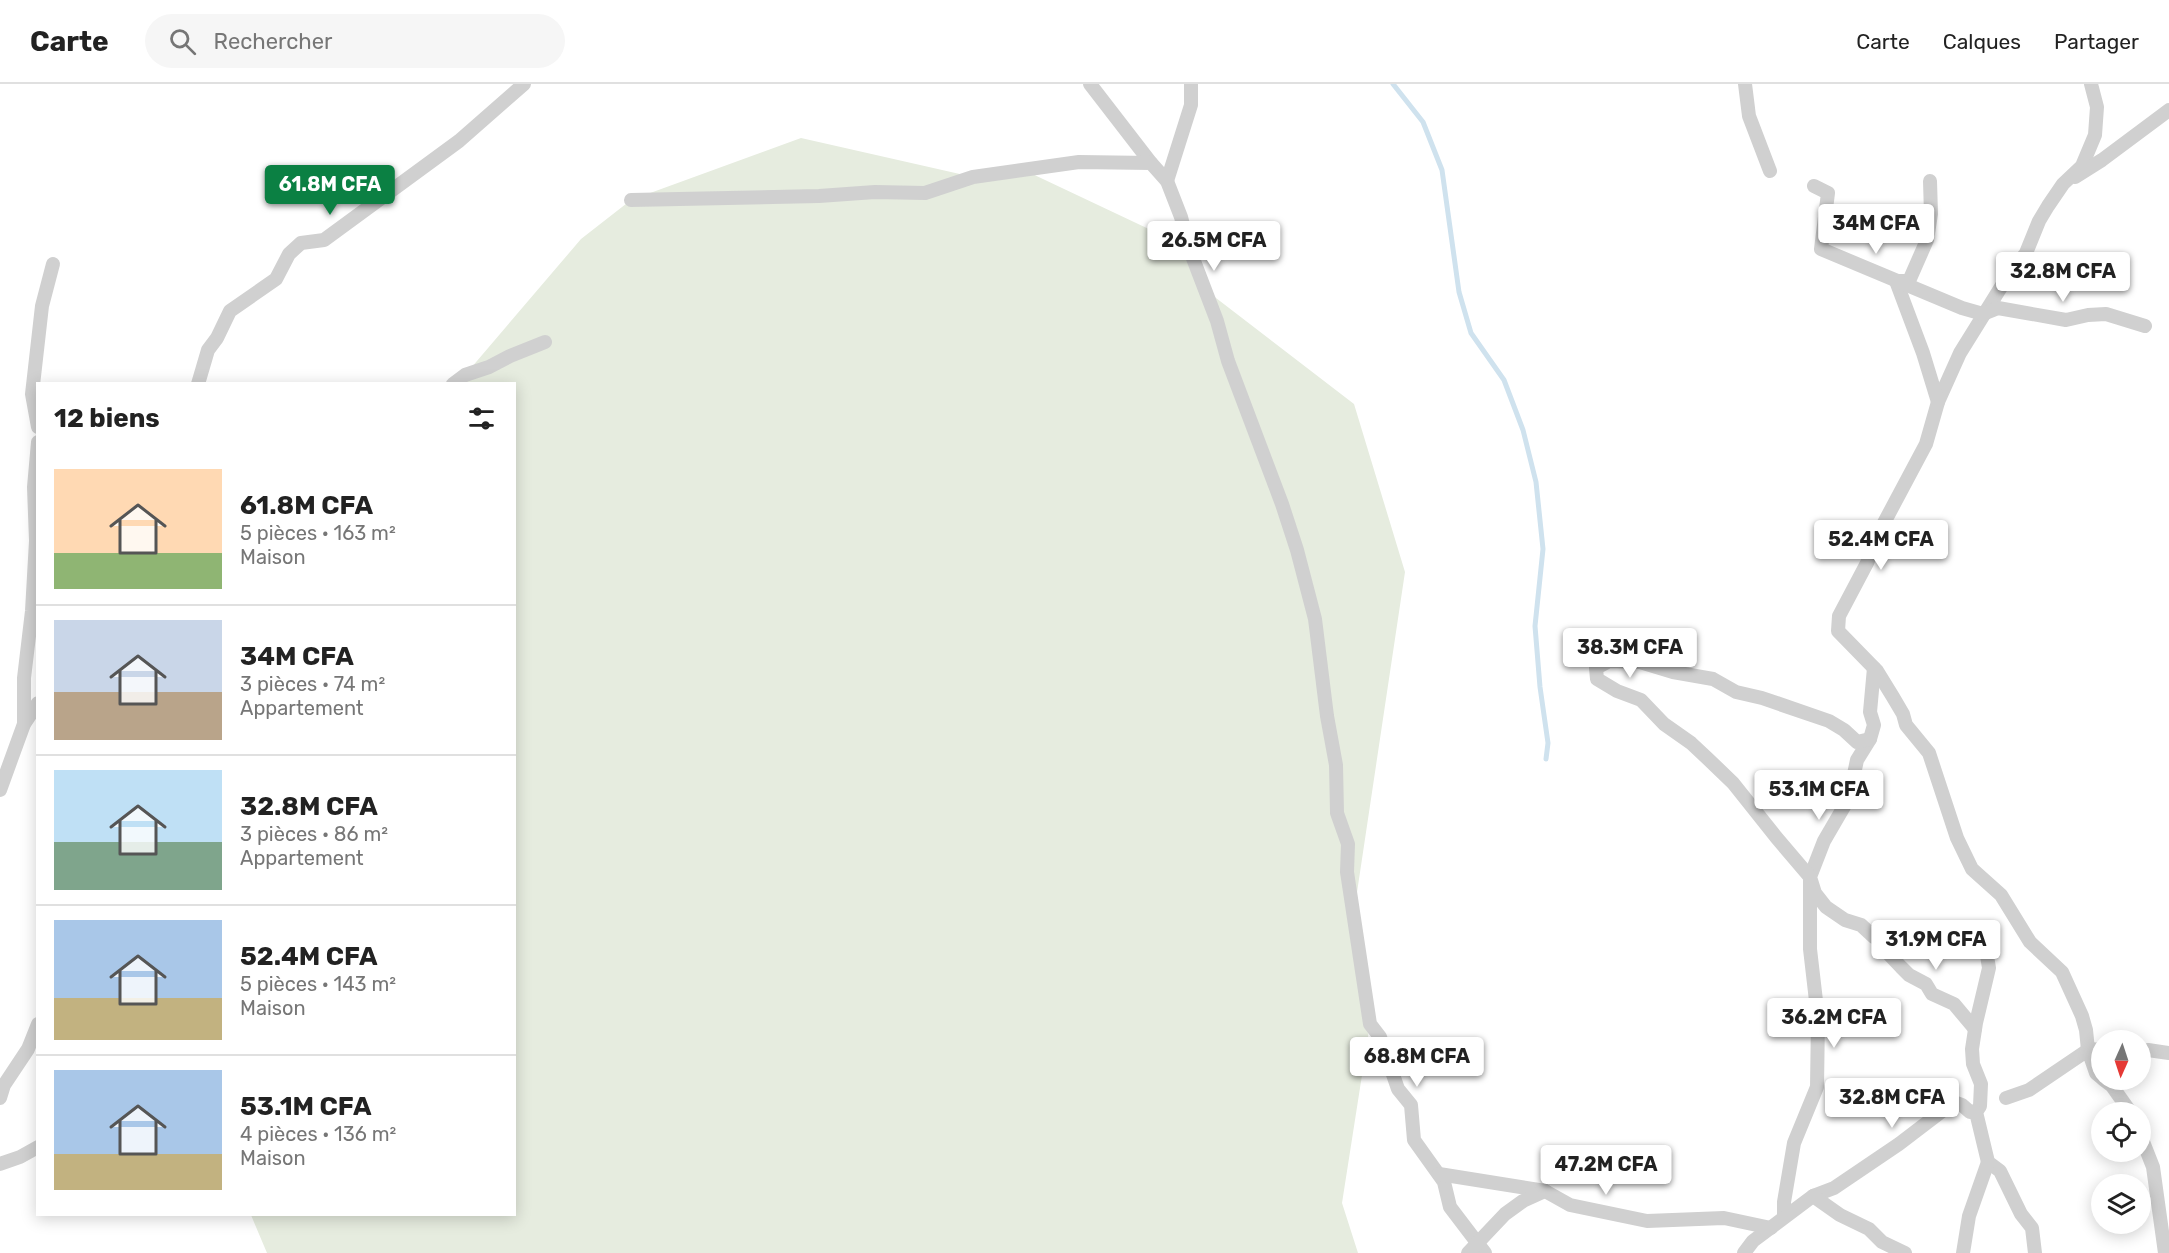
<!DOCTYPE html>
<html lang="fr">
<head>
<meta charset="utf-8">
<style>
  :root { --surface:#fff; --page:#f6f6f6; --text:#222; --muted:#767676; --line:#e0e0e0; --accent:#0b8043 }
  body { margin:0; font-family:Rubik,sans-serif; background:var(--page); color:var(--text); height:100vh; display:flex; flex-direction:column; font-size:22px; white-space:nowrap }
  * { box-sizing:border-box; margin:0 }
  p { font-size:20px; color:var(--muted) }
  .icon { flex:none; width:33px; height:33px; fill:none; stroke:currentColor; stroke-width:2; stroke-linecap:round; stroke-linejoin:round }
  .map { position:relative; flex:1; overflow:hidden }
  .panel { position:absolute; left:36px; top:298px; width:480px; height:834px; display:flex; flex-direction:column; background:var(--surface); border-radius:0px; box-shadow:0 3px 15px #0003 }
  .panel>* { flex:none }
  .needle { width:39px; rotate:183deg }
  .buttons { position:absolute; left:2091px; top:946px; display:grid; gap:12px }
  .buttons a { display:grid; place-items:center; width:60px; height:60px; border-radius:50%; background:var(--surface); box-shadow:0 3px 15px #0003; font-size:30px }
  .price { position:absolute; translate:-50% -51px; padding:0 14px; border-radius:6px; background:#fff; color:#222; font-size:20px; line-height:39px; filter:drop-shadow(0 2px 3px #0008) }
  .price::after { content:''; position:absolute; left:50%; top:36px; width:18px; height:14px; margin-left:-9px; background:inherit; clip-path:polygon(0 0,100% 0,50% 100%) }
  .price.on { background:var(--accent); color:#fff }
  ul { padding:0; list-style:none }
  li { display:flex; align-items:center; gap:18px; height:150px; padding:0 18px }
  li+li { border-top:2px solid var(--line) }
  li span { display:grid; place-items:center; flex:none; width:168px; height:120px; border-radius:0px; color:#555 }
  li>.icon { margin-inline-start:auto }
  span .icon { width:72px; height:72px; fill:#fffc; stroke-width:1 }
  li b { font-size:26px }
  h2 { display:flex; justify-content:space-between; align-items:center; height:72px; padding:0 18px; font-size:26px }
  header { display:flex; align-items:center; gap:36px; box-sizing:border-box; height:84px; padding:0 30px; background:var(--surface); border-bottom:2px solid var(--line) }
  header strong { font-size:28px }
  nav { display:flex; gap:33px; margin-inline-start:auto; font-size:21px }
  .search { width:420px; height:54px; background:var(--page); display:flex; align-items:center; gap:15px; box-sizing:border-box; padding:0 21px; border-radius:33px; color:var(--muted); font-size:22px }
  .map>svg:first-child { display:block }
  .green { fill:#e6ecdf }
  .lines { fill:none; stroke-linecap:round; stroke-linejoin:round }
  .stream { stroke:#cfe2ee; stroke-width:5 }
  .minor { stroke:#d0d0d0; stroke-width:14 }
</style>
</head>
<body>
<header>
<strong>Carte</strong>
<div class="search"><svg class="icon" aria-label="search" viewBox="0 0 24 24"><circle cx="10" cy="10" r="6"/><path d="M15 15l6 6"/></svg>Rechercher</div>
<nav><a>Carte</a><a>Calques</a><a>Partager</a></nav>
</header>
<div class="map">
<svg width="2169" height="1169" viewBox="0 0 2169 1169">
  <rect width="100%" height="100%" fill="#fff"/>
  <path class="green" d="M801 54 973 93 1026 87 1189 164 1203 204 1354 320 1405 488 1353 835 1370 940 1342 1119 1358 1169H267L251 1131H514V300H453L465 291 581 155 631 116Z"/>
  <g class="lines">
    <path class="stream" d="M1393 0 1423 38 1442 86 1459 208 1471 249 1504 296 1523 346 1536 398 1543 465 1535 542 1540 603 1548 659 1546 675"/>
    <g class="minor">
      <path d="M1090 0 1151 79"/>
      <path d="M1745 0 1749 32 1770 87"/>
      <path d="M2091 0 2097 23 2095 51 2082 82 2063 100 2048 122 2039 137 2026 169 2006 195 1960 269 1938 318 1926 360 1877 452 1867 479 1839 532 1838 547 1877 587 1893 613 1903 630 1906 641 1929 669 1957 754 1972 785 2001 811 2030 858 2062 888 2082 932 2086 946 2088 966 2102 965"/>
      <path d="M2075 93 2102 76 2169 26"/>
      <path d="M1167 97 1191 21V0"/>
      <path d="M1930 97 1931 130 1927 156 1909 197H1896L1923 269 1938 318"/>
      <path d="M1814 102 1828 109 1821 165 1962 224 1983 230 1998 224 2066 236 2088 231 2106 230 2145 242"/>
      <path d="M631 116 819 112 875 108 925 109 973 93 1079 78 1151 79 1167 97 1181 133 1189 164 1217 237 1228 277 1282 420 1297 466 1315 535 1327 632 1336 681 1337 729 1348 760 1347 788 1370 940 1380 953 1398 1005 1411 1021 1414 1056 1444 1098 1450 1123 1485 1169"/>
      <path d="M198 300 208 266 217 254 230 227 276 195 289 170 301 159 324 156 459 57 524 0"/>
      <path d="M453 300 465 291 489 283 510 272 545 258"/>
      <path d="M38 343 32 310 42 222 53 180"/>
      <path d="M1874 584 1870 628 1874 641 1870 655 1857 676 1849 714 1824 757 1810 793 1815 809 1826 823 1845 836 1861 841 1874 853 1881 856 1883 864 1901 883 1909 891 1926 900 1932 910 1954 920 1975 945"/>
      <path d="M24 640V594L32 527 36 457 34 403 38 358"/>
      <path d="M0 706 24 640 38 619"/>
      <path d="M1987 858 1985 859 1989 884 1976 939 1972 965 1973 980 1981 1000 1980 1022 1976 1028 1988 1078 2000 1087 2021 1130 2032 1144 2035 1169"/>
      <path d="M2140 968 2148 966 2169 969"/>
      <path d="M2104 996 2112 1002 2131 1029"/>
      <path d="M0 1014 4 1001 28 965 38 940"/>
      <path d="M2006 1014 2029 1006 2088 966 2096 989 2102 994"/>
      <path d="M2140 1050 2153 1083 2165 1169"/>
      <path d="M0 1080 20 1073 38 1063"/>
      <path d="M1439 1090 1545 1107 1570 1121 1647 1137 1724 1134 1771 1144"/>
      <path d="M1813 1112 1834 1104 1899 1060 1954 1018 1962 1021 1970 1028H1976"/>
      <path d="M1784 1133V1118L1794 1059 1817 1003 1818 934 1810 865V793L1776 753 1733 699 1707 674 1691 659 1664 640 1641 616 1617 607 1597 595 1596 584 1609 577 1640 578 1673 588 1713 595 1736 608 1762 614 1829 637 1844 646 1857 658 1870 655"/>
      <path d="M1468 1169 1505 1130 1523 1117 1545 1107"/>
      <path d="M1744 1169 1753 1157 1813 1112 1840 1131 1869 1145 1882 1158 1905 1169"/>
      <path d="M1963 1169 1969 1132 1988 1078"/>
    </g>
  </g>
</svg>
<div class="buttons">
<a><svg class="needle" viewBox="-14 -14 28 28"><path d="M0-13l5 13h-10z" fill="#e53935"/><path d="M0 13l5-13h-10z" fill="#767676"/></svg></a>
<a><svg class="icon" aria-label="locate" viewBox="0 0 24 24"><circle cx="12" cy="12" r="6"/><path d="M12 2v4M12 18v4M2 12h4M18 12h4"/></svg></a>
<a><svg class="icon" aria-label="layers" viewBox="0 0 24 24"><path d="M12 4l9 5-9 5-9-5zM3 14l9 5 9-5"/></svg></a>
</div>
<b class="price on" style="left:330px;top:132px">61.8M CFA</b>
<b class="price" style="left:1876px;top:171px">34M CFA</b>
<b class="price" style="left:1214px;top:188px">26.5M CFA</b>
<b class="price" style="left:2063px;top:219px">32.8M CFA</b>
<b class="price" style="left:1881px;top:487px">52.4M CFA</b>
<b class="price" style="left:1630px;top:595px">38.3M CFA</b>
<b class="price" style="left:1819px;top:737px">53.1M CFA</b>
<b class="price" style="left:1936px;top:887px">31.9M CFA</b>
<b class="price" style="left:1834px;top:965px">36.2M CFA</b>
<b class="price" style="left:1417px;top:1004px">68.8M CFA</b>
<b class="price" style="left:1892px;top:1045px">32.8M CFA</b>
<b class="price" style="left:1606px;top:1112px">47.2M CFA</b>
<section class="panel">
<h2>12 biens<svg class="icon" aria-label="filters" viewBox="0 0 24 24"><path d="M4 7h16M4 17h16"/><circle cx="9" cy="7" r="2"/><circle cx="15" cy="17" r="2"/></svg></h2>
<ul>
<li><span style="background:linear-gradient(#ffd9b3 70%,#8fb573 0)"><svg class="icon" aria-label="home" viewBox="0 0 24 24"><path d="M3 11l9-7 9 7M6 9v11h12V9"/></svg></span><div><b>61.8M CFA</b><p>5 pièces · 163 m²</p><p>Maison</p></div></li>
<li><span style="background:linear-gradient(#c9d6e8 60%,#b9a48a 0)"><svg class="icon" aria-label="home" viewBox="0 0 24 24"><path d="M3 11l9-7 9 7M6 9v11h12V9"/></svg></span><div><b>34M CFA</b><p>3 pièces · 74 m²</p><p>Appartement</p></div></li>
<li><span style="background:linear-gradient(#bfe0f5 60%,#7fa58c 0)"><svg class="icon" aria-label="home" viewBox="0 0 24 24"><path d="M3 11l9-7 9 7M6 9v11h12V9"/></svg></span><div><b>32.8M CFA</b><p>3 pièces · 86 m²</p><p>Appartement</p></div></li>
<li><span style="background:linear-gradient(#a9c7e8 65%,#c2b280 0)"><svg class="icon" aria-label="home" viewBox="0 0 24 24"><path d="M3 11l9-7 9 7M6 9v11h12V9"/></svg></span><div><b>52.4M CFA</b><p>5 pièces · 143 m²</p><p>Maison</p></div></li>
<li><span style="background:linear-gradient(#a9c7e8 70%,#c2b280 0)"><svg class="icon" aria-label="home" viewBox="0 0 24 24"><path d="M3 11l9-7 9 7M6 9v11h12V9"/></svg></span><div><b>53.1M CFA</b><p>4 pièces · 136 m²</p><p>Maison</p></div></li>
</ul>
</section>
</div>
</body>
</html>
